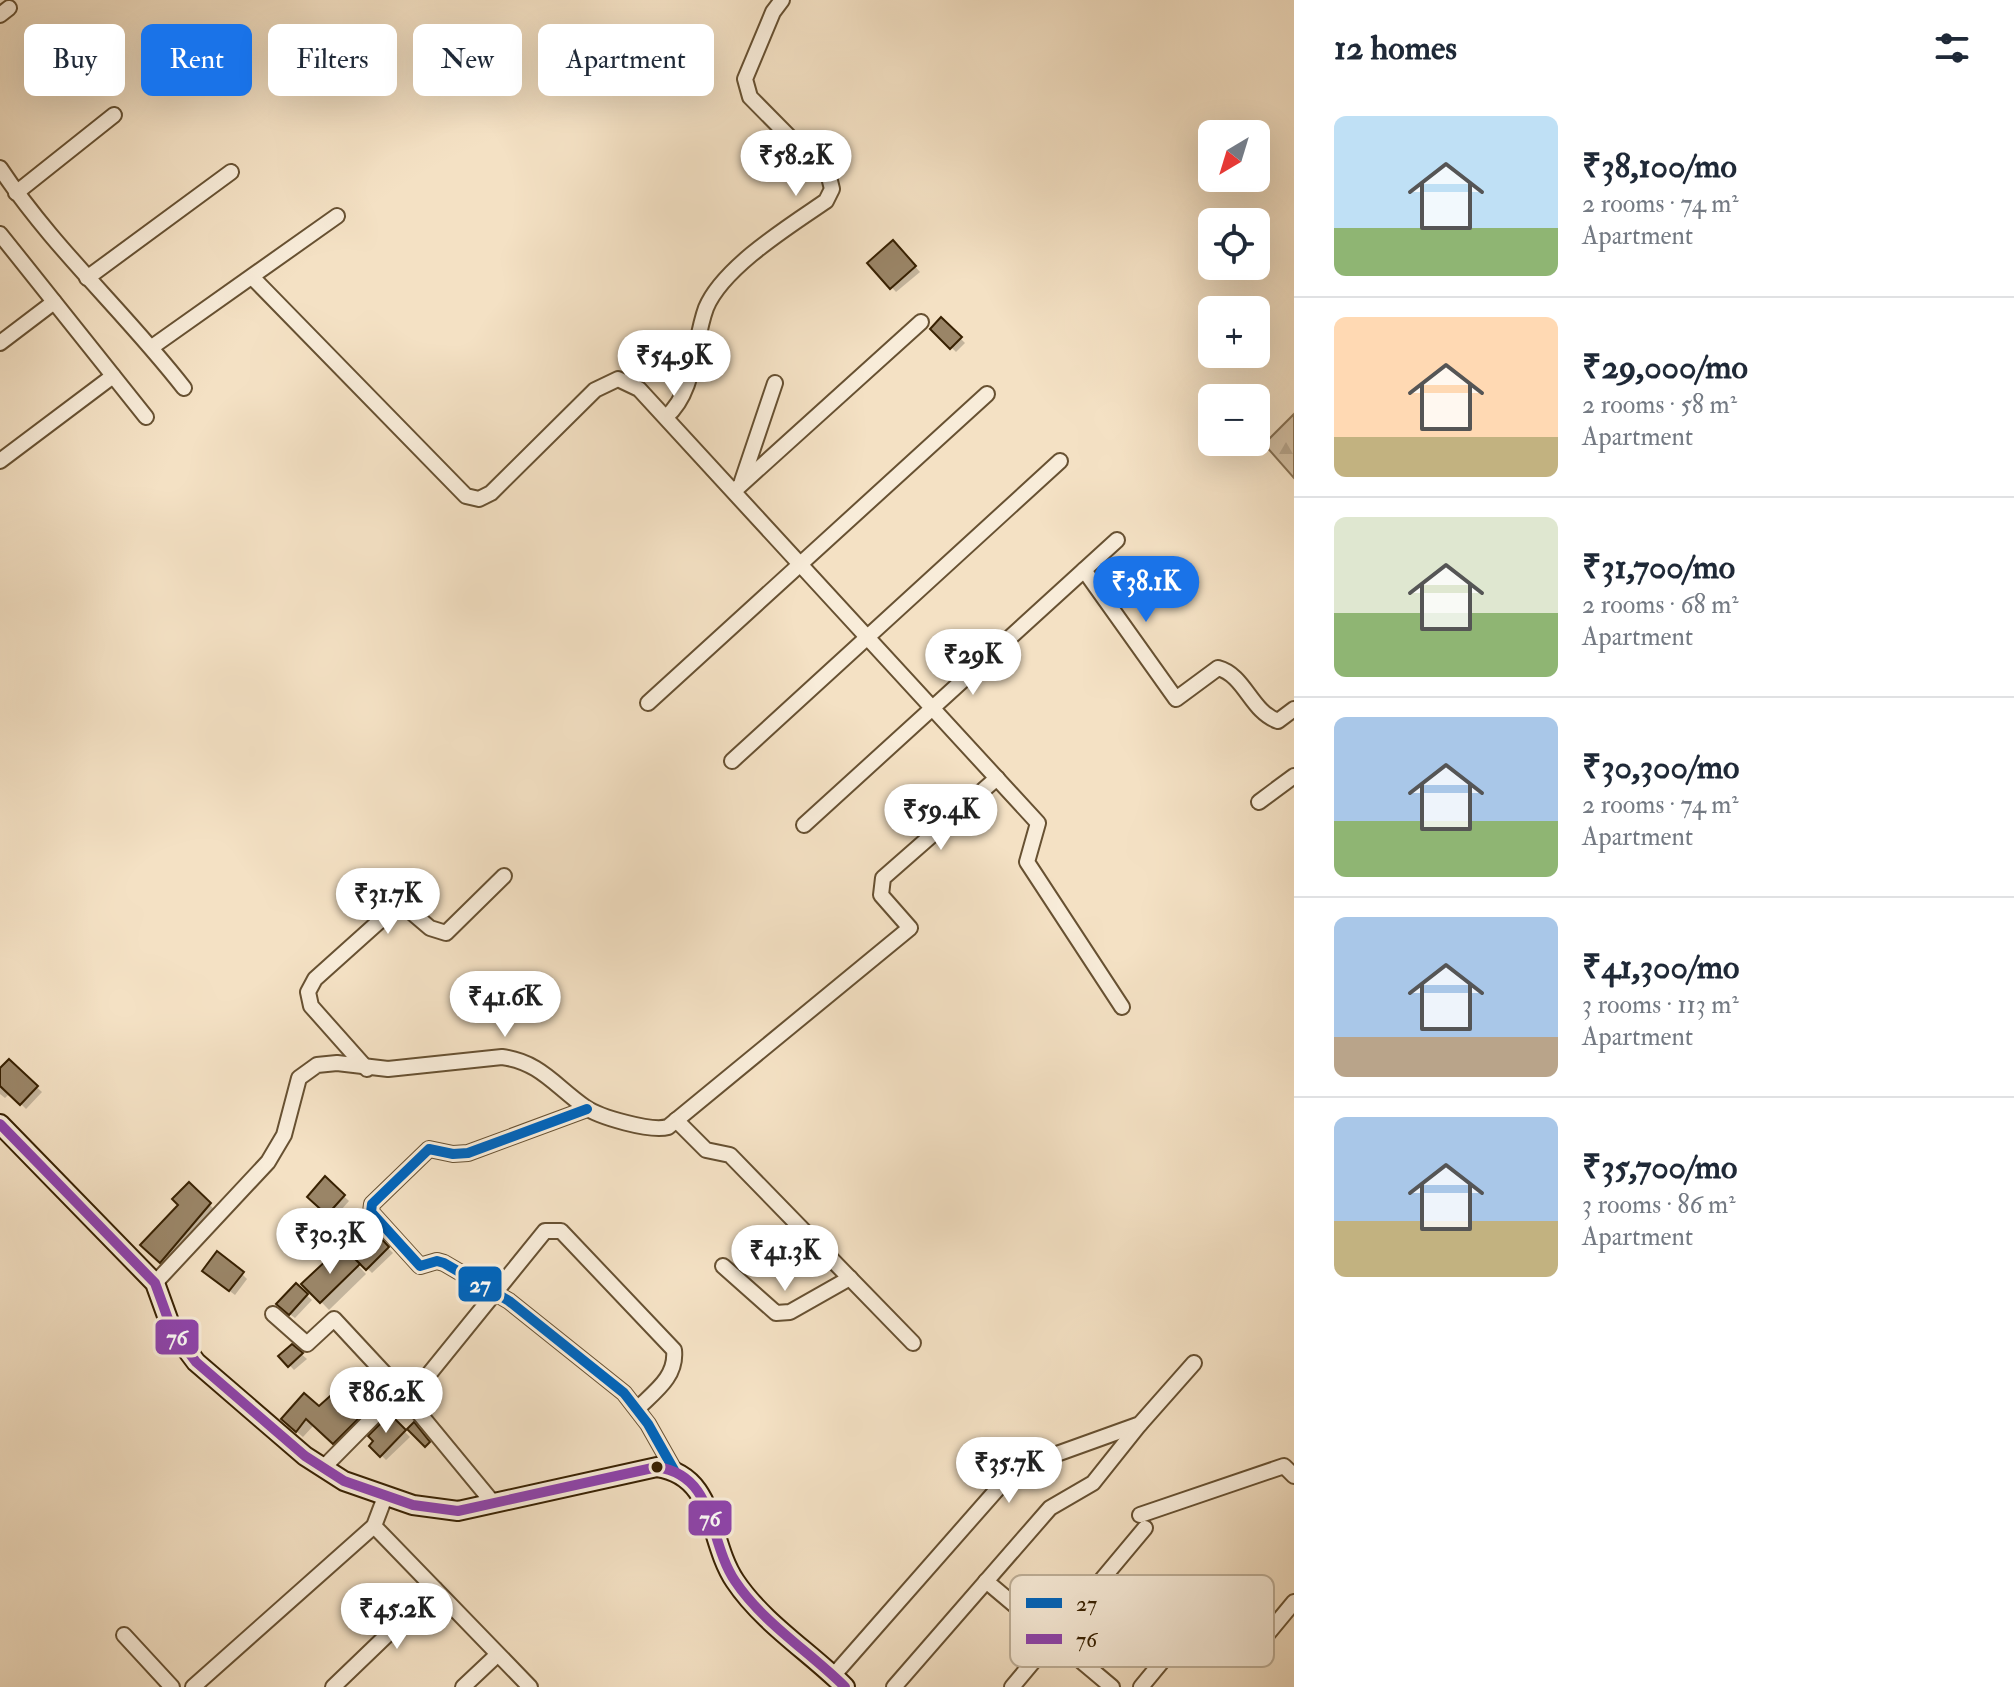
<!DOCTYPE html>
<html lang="en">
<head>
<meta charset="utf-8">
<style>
  :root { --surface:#fff; --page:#f6f6f7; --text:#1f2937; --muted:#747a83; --line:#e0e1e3; --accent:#1a73e8 }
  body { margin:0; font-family:"IM FELL Double Pica",serif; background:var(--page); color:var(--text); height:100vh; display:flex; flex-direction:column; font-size:30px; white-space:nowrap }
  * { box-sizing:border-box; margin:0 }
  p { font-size:26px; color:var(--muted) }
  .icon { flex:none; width:44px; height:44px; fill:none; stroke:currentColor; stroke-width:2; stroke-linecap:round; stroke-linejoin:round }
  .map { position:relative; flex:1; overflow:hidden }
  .drawer { display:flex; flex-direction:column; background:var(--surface); width:720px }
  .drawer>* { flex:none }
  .guide { position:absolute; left:24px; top:24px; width:760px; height:72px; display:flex; gap:16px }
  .needle { width:52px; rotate:218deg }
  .controls { position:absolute; left:1198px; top:120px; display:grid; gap:16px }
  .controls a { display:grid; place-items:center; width:72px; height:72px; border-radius:12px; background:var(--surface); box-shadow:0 8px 32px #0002; font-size:40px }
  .price { position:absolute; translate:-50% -68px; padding:0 18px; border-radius:28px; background:#fff; color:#222; font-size:26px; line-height:52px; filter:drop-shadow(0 2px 4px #0008) }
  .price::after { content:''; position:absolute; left:50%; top:48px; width:24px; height:18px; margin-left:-12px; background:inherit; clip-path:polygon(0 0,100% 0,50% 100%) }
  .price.current { background:var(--accent); color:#fff }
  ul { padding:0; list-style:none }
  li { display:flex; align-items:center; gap:24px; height:200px; padding:0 40px }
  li+li { border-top:2px solid var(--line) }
  li span { display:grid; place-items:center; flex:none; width:224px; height:160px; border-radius:12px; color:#555 }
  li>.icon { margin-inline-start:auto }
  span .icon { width:96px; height:96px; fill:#fffc; stroke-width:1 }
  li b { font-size:34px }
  h2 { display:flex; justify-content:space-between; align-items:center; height:96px; padding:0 40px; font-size:34px }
  .pill { padding:0 28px; border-radius:12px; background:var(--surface); box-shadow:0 8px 32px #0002; font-size:28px; line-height:72px }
  .pill.current { background:var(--accent); color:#fff }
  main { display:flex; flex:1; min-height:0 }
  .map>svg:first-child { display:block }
  .forest { fill:url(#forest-firs); stroke:#867052; stroke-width:2 }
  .shadow { fill:#0003 }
  .building { fill:#9a8567; stroke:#382102; stroke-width:2 }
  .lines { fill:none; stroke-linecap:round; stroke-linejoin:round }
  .street-casing { stroke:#675132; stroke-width:18 }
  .secondary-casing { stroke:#382102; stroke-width:22 }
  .street { stroke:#f8ecd9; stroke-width:14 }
  .secondary { stroke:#f8ecd9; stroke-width:18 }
  .bus-1-casing { stroke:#f8ecd9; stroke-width:16 }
  .bus-2-casing { stroke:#f8ecd9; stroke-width:16 }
  .bus-1 { stroke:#0065bd; stroke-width:10 }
  .bus-2 { stroke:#8e44ad; stroke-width:10 }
  .bus-dot { fill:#382102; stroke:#f8ecd9; stroke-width:3 }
  .key { fill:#f8ecd9; stroke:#beaf98; stroke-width:2 }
  .key-label { font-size:22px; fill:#382102 }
  .line-badge { stroke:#f8ecd9; stroke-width:3 }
  .badge-label { font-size:22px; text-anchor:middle; font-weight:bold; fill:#fff }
</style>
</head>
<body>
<main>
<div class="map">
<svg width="1294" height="1687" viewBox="0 0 1294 1687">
  <defs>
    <pattern id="forest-firs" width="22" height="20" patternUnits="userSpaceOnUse" patternTransform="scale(2)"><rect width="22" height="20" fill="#d4c0a3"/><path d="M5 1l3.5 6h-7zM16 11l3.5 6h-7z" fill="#b7a58b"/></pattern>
  </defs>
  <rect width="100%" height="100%" fill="#f4e1c4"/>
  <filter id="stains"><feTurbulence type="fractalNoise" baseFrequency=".0025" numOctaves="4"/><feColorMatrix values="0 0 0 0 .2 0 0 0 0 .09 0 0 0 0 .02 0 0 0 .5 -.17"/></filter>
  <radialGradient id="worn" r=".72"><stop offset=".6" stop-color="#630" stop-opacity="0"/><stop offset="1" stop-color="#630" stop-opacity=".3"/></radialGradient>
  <path class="forest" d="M1294 414V478L1264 444Z"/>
  <g class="shadow">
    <path d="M893 242 920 272 896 292 870 263Z"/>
    <path d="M942 320 965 343 956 352 933 329Z"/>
    <path d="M9 1062 42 1092 26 1109 10 1093 5 1098 0 1094V1071Z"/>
    <path d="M325 1179 349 1201 333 1219 309 1197Z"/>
    <path d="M189 1185 215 1210 166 1267 143 1245 181 1205Z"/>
    <path d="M380 1240 393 1253 372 1273 359 1260Z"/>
    <path d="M347 1254 366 1274 329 1310 304 1284Z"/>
    <path d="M242 1274 247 1279 235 1295 210 1276Z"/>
    <path d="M296 1286 312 1300 295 1318 283 1309Z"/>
    <path d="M292 1346 307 1359 294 1370 281 1356Z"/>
    <path d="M356 1376 384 1405 341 1449 314 1425 303 1437 290 1426 319 1409Z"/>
    <path d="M390 1417 410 1437 386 1460 372 1446Z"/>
  </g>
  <g class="building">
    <path d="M893 240 916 266 890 289 867 263Z"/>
    <path d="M941 317 962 337 950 349 930 329Z"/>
    <path d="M9 1059 38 1086 20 1105 0 1086V1068Z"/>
    <path d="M325 1176 345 1195 327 1215 307 1197Z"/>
    <path d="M189 1182 211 1203 160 1263 140 1245 178 1205 172 1199Z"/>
    <path d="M380 1237 389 1247 366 1270 356 1260Z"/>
    <path d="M217 1251 244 1272 229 1291 202 1271Z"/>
    <path d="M347 1251 360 1264 320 1303 301 1284 331 1256 337 1261Z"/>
    <path d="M296 1283 308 1294 289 1315 276 1304Z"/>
    <path d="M292 1344 303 1353 288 1367 278 1356Z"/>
    <path d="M356 1373 379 1398 333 1444 306 1419 296 1432 281 1419 304 1393 319 1406Z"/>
    <path d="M390 1414 406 1430 380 1457 369 1446 373 1441 368 1436Z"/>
    <path d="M414 1422 430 1442 425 1447 407 1429Z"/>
  </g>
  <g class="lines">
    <g class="street-casing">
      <g id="street">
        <path d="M0 15 9 8"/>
        <path d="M0 168C53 248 125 312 184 388"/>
        <path d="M16 193 114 115"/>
        <path d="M0 234 146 417"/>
        <path d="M252 277 466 496 479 499 491 493 595 390 618 379 639 389 1038 823 1027 862 1122 1007"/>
        <path d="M87 278 231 172"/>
        <path d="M0 343 54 302"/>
        <path d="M152 347 337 216"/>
        <path d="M666 417C696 391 693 343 706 308 723 267 791 225 826 201L832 189 829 177 750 97 745 79 773 12 782 0"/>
        <path d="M0 461 113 376"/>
        <path d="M742 481 775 383"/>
        <path d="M734 491 921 322"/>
        <path d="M1084 570 1176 699 1218 668C1245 675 1251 712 1278 721L1294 709"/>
        <path d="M648 703 987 394"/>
        <path d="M732 761 1060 461"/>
        <path d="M1259 802 1294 776"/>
        <path d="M804 825 1117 540"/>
        <path d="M367 1069 311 1006 308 992 315 979 393 909 403 905 430 928 446 933 504 876"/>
        <path d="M587 1109 468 1153 453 1154 429 1149 372 1204 371 1212 420 1266 437 1261 444 1263 509 1301 624 1393 648 1424 674 1470"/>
        <path d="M676 1120 706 1150 730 1155 913 1343"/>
        <path d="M723 1266 776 1313 790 1312 850 1278"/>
        <path d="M155 1283 268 1162 284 1135 299 1078 317 1065 337 1063 388 1069 502 1057C540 1062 555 1086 585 1107 599 1117 651 1132 668 1127L910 928 881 895 883 878 997 778"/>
        <path d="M273 1314 307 1344 334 1319 400 1390 494 1504"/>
        <path d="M408 1400 545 1231H561L674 1350C677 1377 654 1392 637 1409"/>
        <path d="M323 1468 400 1390"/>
        <path d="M1140 1515 1284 1466 1294 1476"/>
        <path d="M374 1526 530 1687"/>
        <path d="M986 1581 1112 1687"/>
        <path d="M124 1635 172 1687"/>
        <path d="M1255 1649 1294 1602"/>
        <path d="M833 1676 1015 1469 1140 1424 1194 1363"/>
        <path d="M193 1687 374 1526 385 1497"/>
        <path d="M333 1687 435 1589"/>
        <path d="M463 1687 497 1655"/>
        <path d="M894 1687 1050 1508 1093 1483 1140 1424"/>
        <path d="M1012 1687 1145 1528"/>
        <path d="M1141 1687 1212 1601"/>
      </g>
    </g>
    <g class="secondary-casing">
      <path id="secondary" d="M0 1124 155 1283 172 1330 196 1362 305 1456 344 1481 413 1505 458 1511 657 1467C717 1476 707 1539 735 1581 763 1623 810 1652 845 1687"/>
    </g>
    <use href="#street" class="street"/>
    <use href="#secondary" class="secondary"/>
    <g class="bus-1-casing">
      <path id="bus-1" d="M587 1109 468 1153 453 1154 429 1149 372 1204 371 1212 420 1266 437 1261 444 1263 509 1301 624 1393 648 1424 674 1470"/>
    </g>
    <g class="bus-2-casing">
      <path id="bus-2" d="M0 1124 155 1283 172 1330 196 1362 305 1456 344 1481 413 1505 458 1511 657 1467C717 1476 707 1539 735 1581 763 1623 810 1652 845 1687"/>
    </g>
    <use href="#bus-1" class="bus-1"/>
    <use href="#bus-2" class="bus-2"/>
  </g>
  <circle class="bus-dot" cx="657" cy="1467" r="7"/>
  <rect x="1010" y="1575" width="264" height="92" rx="12" class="key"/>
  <rect x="1026" y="1598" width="36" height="10" fill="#0065bd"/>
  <rect x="1026" y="1634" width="36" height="10" fill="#8e44ad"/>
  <g class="key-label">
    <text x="1076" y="1611">27</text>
    <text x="1076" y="1647">76</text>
  </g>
  <g class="line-badge">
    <rect x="457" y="1265" width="46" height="38" rx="8" fill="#0065bd"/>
    <rect x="154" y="1318" width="46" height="38" rx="8" fill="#8e44ad"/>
    <rect x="687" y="1499" width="46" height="38" rx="8" fill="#8e44ad"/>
  </g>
  <g class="badge-label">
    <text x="480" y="1292">27</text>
    <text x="177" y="1345">76</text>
    <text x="710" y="1526">76</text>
  </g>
  <rect width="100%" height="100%" filter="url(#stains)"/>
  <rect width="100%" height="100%" fill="url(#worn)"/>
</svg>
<div class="controls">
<a><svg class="needle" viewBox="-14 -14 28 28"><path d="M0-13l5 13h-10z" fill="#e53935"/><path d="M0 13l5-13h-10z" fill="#747a83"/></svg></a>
<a><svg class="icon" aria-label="locate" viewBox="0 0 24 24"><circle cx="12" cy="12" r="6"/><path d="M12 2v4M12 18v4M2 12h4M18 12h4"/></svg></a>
<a>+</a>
<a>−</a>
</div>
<b class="price" style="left:796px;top:198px">₹58.2K</b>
<b class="price" style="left:674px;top:398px">₹54.9K</b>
<b class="price current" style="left:1146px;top:624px">₹38.1K</b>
<b class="price" style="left:973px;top:697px">₹29K</b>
<b class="price" style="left:941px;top:852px">₹59.4K</b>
<b class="price" style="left:388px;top:936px">₹31.7K</b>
<b class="price" style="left:505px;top:1039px">₹41.6K</b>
<b class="price" style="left:330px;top:1276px">₹30.3K</b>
<b class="price" style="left:785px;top:1293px">₹41.3K</b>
<b class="price" style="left:386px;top:1435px">₹86.2K</b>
<b class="price" style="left:1009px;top:1505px">₹35.7K</b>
<b class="price" style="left:397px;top:1651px">₹45.2K</b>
<div class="guide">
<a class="pill">Buy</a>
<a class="pill current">Rent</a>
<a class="pill">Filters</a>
<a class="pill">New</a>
<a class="pill">Apartment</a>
</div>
</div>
<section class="drawer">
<h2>12 homes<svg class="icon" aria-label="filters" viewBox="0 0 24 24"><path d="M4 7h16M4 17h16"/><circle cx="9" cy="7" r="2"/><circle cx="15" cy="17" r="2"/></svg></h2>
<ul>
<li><span style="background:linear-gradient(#bfe0f5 70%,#8fb573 0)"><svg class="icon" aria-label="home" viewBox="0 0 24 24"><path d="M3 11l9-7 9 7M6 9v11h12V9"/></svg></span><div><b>₹38,100/mo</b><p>2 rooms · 74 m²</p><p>Apartment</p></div></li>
<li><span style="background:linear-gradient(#ffd9b3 75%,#c2b280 0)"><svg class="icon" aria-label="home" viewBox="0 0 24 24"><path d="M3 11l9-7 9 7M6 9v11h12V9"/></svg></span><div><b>₹29,000/mo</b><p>2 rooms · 58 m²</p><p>Apartment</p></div></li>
<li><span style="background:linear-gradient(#dfe7d0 60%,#8fb573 0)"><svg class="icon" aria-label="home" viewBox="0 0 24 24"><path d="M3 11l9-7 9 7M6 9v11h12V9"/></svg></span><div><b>₹31,700/mo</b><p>2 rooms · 68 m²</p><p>Apartment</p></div></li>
<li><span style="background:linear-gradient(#a9c7e8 65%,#8fb573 0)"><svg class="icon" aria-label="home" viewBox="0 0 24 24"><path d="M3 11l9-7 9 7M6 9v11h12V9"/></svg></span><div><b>₹30,300/mo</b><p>2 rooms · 74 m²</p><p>Apartment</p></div></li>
<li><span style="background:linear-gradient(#a9c7e8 75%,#b9a48a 0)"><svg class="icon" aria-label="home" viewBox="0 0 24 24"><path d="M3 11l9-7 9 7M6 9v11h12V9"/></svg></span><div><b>₹41,300/mo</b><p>3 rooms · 113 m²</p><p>Apartment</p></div></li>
<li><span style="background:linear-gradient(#a9c7e8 65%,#c2b280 0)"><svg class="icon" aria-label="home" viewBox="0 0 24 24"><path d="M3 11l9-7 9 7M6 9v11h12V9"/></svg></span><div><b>₹35,700/mo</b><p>3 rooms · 86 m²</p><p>Apartment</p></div></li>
</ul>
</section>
</main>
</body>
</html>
